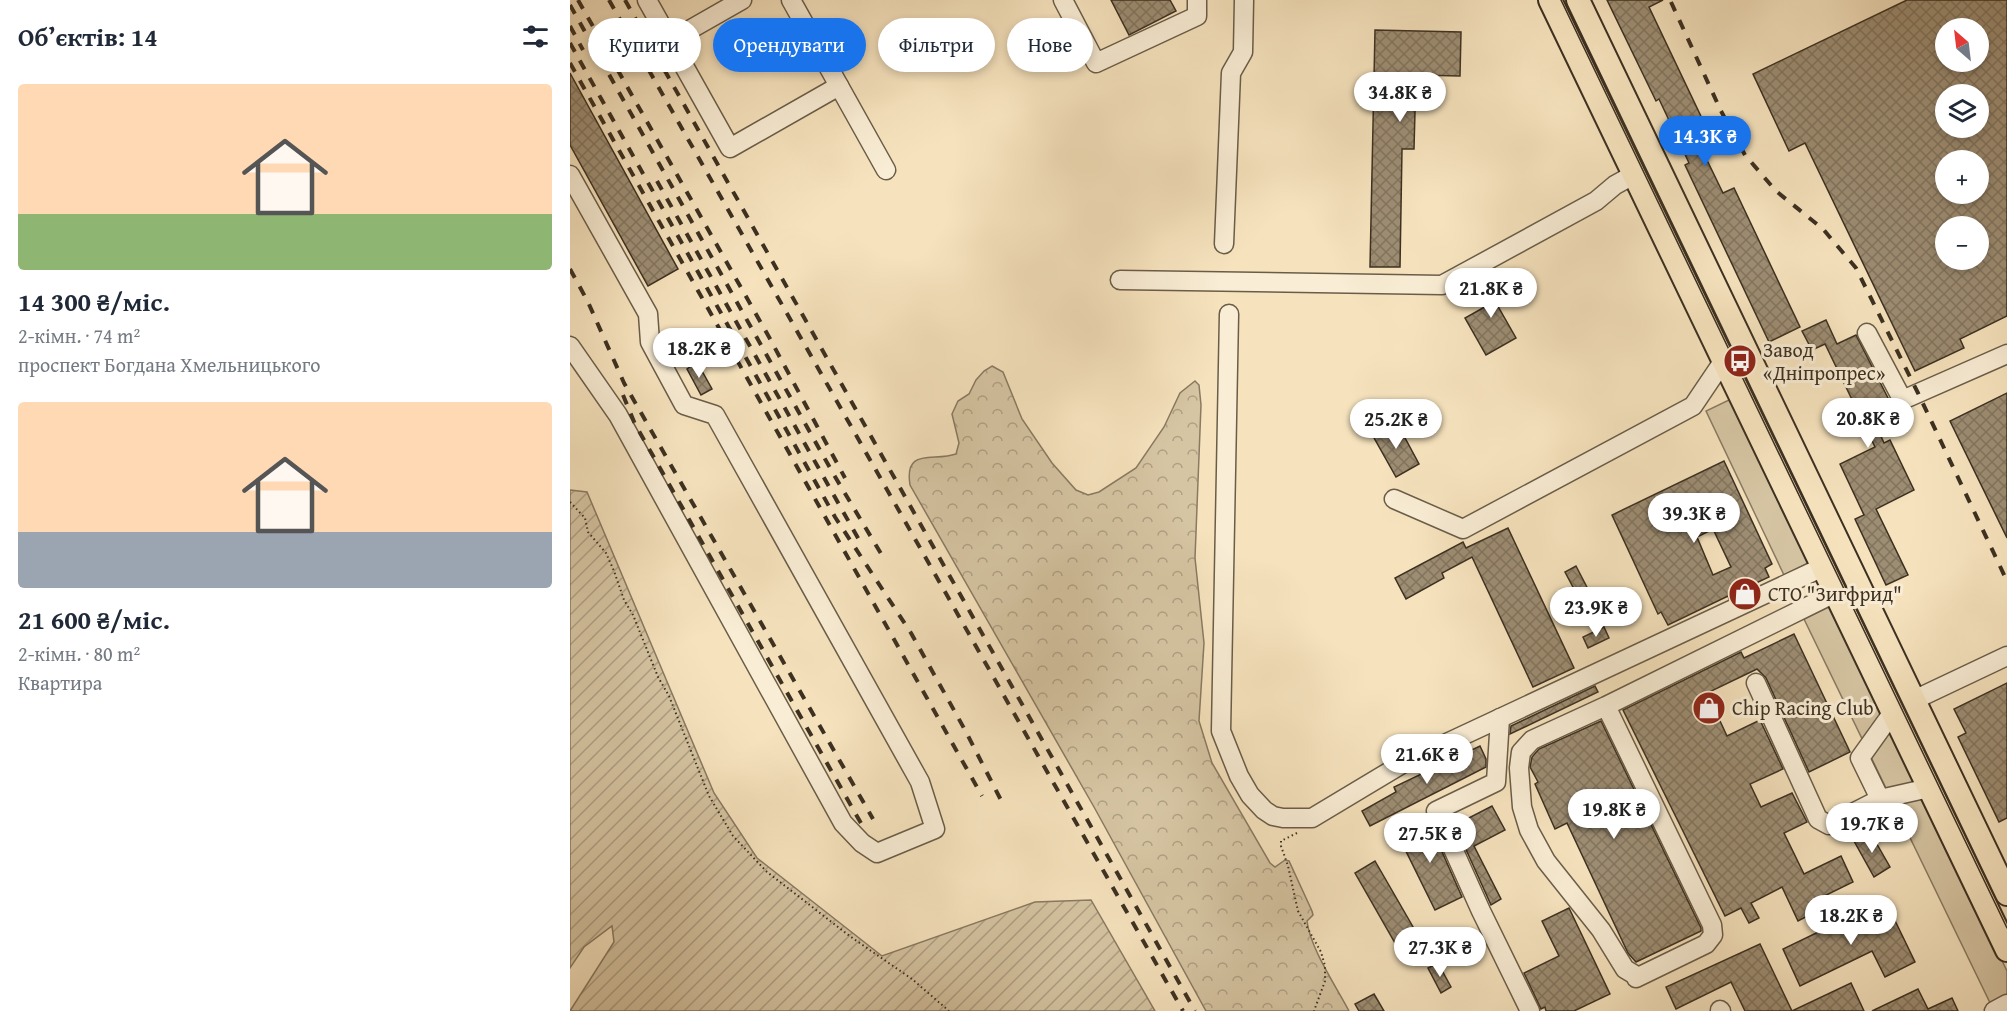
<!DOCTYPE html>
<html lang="uk">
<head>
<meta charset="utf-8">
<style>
  :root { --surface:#fff; --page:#f6f6f7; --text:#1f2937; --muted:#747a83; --accent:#1a73e8 }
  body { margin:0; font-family:"Gentium Book Plus",serif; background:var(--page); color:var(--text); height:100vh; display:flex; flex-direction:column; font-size:22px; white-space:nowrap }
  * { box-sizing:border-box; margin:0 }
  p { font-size:20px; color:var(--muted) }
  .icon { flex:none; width:33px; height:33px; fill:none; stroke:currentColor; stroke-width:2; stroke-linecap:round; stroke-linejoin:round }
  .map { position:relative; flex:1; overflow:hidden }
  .panel { display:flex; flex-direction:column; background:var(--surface); width:570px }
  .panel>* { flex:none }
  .banner { position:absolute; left:18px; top:18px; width:570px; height:54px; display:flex; gap:12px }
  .needle { width:39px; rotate:332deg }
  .fabs { position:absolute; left:1365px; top:18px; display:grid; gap:12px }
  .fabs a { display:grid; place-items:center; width:54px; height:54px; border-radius:50%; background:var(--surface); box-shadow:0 3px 9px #0003; font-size:30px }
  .price { position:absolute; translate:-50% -51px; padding:0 14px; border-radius:21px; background:#fff; color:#222; font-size:20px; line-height:39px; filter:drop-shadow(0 2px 3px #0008) }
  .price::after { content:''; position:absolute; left:50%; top:36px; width:18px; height:14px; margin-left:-9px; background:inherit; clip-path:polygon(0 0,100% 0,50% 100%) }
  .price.current { background:var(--accent); color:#fff }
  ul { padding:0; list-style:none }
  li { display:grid; align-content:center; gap:12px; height:318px; padding:0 18px }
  li span { display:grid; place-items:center; height:186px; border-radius:6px; color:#555 }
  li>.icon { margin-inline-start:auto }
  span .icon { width:108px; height:108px; fill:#fffc; stroke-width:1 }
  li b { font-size:26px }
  h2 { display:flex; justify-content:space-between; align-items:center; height:72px; padding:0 18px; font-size:26px }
  .chip { padding:0 21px; border-radius:27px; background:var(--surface); box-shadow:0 3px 9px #0003; font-size:21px; line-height:54px }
  .chip.current { background:var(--accent); color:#fff }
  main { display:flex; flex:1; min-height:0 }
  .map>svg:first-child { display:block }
  .grass { fill:#d6c5a3; stroke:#897a62; stroke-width:1.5 }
  .forest { fill:url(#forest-crowns); stroke:#897a62; stroke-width:1.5 }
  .garden { fill:url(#garden-furrows); stroke:#897a62; stroke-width:1.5 }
  .building { fill:url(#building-cross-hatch); stroke:#3c3021; stroke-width:1.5; fill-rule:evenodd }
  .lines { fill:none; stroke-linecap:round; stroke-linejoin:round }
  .minor-casing { stroke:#6a5d48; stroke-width:21 }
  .major-casing { stroke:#3c3021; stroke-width:26 }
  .path { stroke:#3c3021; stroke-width:2; stroke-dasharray:1.5 3; stroke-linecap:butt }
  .minor { stroke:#f9edd5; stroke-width:18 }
  .major { stroke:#f6e3be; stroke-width:22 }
  .tram { stroke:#3c3021; stroke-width:1.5 }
  .rail { stroke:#3c3021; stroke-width:4; stroke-dasharray:10 10; stroke-linecap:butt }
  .labels { text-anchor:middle; stroke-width:6; stroke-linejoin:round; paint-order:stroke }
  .poi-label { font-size:20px; fill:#3c3021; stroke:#f9edd5; text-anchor:start }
</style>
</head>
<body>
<main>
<section class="panel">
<h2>Об’єктів: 14<svg class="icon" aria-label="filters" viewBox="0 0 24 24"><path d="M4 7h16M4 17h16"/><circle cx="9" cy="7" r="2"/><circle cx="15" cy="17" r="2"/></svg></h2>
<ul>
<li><span style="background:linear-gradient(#ffd9b3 70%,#8fb573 0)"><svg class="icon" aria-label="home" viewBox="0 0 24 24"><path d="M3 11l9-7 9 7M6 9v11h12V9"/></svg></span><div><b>14 300 ₴/міс.</b><p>2-кімн. · 74 m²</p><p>проспект Богдана Хмельницького</p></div></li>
<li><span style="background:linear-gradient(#ffd9b3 70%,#9aa5b1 0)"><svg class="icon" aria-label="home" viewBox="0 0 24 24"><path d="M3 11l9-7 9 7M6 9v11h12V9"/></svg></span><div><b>21 600 ₴/міс.</b><p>2-кімн. · 80 m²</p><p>Квартира</p></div></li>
</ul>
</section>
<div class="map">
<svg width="1437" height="1011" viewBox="0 0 1437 1011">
  <defs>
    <pattern id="forest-crowns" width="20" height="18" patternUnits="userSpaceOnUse" patternTransform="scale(1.5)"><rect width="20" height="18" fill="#d6c5a3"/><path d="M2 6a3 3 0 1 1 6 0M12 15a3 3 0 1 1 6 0" fill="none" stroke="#afa084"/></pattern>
    <pattern id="garden-furrows" width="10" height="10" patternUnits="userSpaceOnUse" patternTransform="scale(1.5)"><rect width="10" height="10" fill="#d6c5a3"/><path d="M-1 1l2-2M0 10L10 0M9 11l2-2" fill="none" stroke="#afa084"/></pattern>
    <pattern id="building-cross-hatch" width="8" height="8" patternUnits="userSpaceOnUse" patternTransform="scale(1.5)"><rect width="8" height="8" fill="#9d8d73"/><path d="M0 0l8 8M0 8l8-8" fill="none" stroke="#81745e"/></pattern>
  </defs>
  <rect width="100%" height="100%" fill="#f6e3be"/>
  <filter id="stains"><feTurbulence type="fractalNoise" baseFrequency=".00333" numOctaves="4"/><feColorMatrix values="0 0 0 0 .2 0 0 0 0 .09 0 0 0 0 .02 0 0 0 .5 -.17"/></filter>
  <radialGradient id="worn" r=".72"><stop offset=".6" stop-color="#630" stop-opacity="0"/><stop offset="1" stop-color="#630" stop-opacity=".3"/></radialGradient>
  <g class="grass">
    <path d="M1161 399 1240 562 1214 575 1136 411Z"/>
    <path d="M1260 606 1437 971V1011H1424L1234 619Z"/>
  </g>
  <path class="forest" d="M422 366 433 372 452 419 482 463 506 490 518 495 529 492 566 468 594 427 610 393 625 381 629 385 631 405 625 558 634 643 629 721 642 763 700 863 705 867 715 860 719 861 742 911 743 915 737 921C740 948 766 986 779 1011H636L524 807 340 485C334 447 363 462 386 454L389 443 382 414 388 401 399 394 406 380 414 371Z"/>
  <path class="garden" d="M0 490 17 492 144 793 187 858 312 956 465 902 521 900 585 1011H0L44 942 42 926 14 947 0 968Z"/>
  <g class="building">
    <path d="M541 0H600L606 11 559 35Z"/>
    <path d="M1037 0H1093L1079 7 1147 150 1135 156 1153 193 1164 188 1230 327 1199 342 1115 165 1119 163 1089 99 1086 101Z"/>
    <path d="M1337 0H1437V316L1390 339 1394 348 1345 371 1235 143 1219 151 1183 74ZM1376 28H1408V62H1376ZM1376 94H1408V128H1376ZM1376 160H1408V194H1376ZM1376 226H1408V260H1376Z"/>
    <path d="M805 30 891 32 890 76 846 75 844 149H832L830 267H800Z"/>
    <path d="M0 73 108 269 78 286 0 145Z"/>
    <path d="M925 275 936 295 925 301 946 338 916 355 895 318 920 304 917 306 906 286Z"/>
    <path d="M1256 320 1267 344 1286 335 1321 404 1301 414 1314 443 1320 440 1344 490 1306 509 1338 575 1316 585 1285 519 1294 515 1270 464 1305 447 1255 344 1242 350 1232 331Z"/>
    <path d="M127 362 142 389 131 395 117 369Z"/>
    <path d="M1437 393V538L1380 421Z"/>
    <path d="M827 423 849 464 826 477 803 436Z"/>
    <path d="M1154 461 1202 564 1195 568 1199 577 1186 583 1187 585 1159 599 1158 596 1098 625 1091 612 1088 614 1042 515ZM1143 529 1161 567 1143 575 1127 537Z"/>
    <path d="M938 528 1004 668 963 687 902 557 872 573 874 578 836 599 825 578 893 542 896 548Z"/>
    <path d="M1006 566 1022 597 1002 608 996 596 1005 591 995 572Z"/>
    <path d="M1034 627 1039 638 1018 648 1013 637Z"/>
    <path d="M1224 634 1280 752 1239 772 1196 678 1187 669 1137 693 1157 736 1190 720 1213 769 1180 784 1191 807 1222 793 1237 822 1214 833 1234 874 1271 856 1283 882 1246 900 1251 909 1228 921 1212 887 1181 903 1189 918 1179 923 1171 908 1155 916 1053 710 1171 652 1174 658Z"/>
    <path d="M1437 683V818L1429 822 1388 737 1396 733 1384 709Z"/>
    <path d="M1025 686 1028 692 940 734 941 726Z"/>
    <path d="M1031 721 1131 928V931L1066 962 1058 953 997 823 985 829 965 784 968 782 960 767 962 757 969 749Z"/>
    <path d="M910 746 916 759V767L800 826 792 811 826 792 824 787Z"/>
    <path d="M922 806 935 830 904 846 931 899 921 905 885 825Z"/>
    <path d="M857 818 892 897 865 910 827 833Z"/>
    <path d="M1300 832 1320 867 1304 877 1284 841Z"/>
    <path d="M805 861 854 946 833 957 785 873Z"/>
    <path d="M1316 902 1345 962 1315 977 1302 951 1230 986 1213 949 1271 921 1272 923Z"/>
    <path d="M999 908 1040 994 1004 1011H976L975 1007 971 1009 954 973 989 956 972 921Z"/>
    <path d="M1190 944 1222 1011 1281 983 1294 1011H1175L1161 982 1106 1009 1096 987Z"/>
    <path d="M868 963 881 987 871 993 858 968Z"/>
    <path d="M1348 989 1358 1009 1382 998 1388 1011H1302Z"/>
    <path d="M804 994 814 1011H789L785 1004Z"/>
  </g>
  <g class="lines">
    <g class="minor-casing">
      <g id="minor">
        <path d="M77 0 100 41 172 0"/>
        <path d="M221 0 316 170"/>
        <path d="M493 0 526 63 627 16V0"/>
        <path d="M100 41 160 148 269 86"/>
        <path d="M0 175 78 314 80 342 114 405 145 415 350 782 365 829 307 853 292 843 273 823 48 415 0 346"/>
        <path d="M654 244 661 73 673 52 674 0"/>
        <path d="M550 280 872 285 1026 201 1045 185 1065 174"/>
        <path d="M659 314 651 731 669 776 680 795 694 810 703 816 713 818H742L832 764 1253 567"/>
        <path d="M1297 333 1331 397 1337 398 1437 354"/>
        <path d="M824 499 893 529 1123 406 1154 360"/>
        <path d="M1186 683 1248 819 1259 825 1310 799 1359 788"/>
        <path d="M1344 700 1437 656"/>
        <path d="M1036 706 962 740 951 752 949 768 952 807 959 830 976 861 1031 930 1055 969 1065 975 1066 978 1136 944 1143 935 1142 925 1036 706 1265 593"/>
        <path d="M930 718 926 782 866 811 911 911 960 1011"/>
        <path d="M1310 799 1290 758 1323 712"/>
        <path d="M1150 1010 1151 1011"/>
        <path d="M1424 1011 1437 1004"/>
      </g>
    </g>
    <g class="major-casing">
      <g id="major">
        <path d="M980 0 1437 950"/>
        <path d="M1008 0 1437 894"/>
      </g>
    </g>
    <g class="path">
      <path d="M0 502 15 518 18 532 36 553 44 571 54 600 63 615 88 677 99 696 139 796 163 836 197 872 281 937 342 979 379 1011"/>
      <path d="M727 833 711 841V846L718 866 728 911 751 952 755 966V981L744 1011"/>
    </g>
    <use href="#minor" class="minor"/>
    <use href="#major" class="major"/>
    <path class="tram" d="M991 0 1437 928"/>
    <g class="rail">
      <path d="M8 0 199 337 275 478"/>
      <path d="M39 0 613 1011"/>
      <path d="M55 0 625 1011"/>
      <path d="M1101 2 1151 111 1175 155 1206 191 1253 229 1286 268 1348 393 1437 581"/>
      <path d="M0 5 264 475 313 557"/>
      <path d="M0 26 13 50"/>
      <path d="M0 43 265 517 341 633 395 730 433 804"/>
      <path d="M0 63 412 796"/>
      <path d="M87 181 293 547"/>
      <path d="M0 269 18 302 54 383 303 819"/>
      <path d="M53 395 65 424 292 825"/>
    </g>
  </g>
  <defs>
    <g id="bus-disc" transform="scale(1.725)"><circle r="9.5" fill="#8f2418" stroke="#f9edd5"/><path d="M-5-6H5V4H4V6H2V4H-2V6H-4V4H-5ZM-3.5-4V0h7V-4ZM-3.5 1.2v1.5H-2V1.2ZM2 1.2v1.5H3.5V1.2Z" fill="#fff"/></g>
    <g id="shop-disc" transform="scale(1.725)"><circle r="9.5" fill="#8f2418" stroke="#f9edd5"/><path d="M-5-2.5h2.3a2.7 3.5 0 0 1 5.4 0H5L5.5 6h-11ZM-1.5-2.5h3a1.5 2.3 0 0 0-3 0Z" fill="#fff"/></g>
  </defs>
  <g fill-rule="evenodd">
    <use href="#bus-disc" x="1170" y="361"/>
    <use href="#shop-disc" x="1175" y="594"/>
    <use href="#shop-disc" x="1139" y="708"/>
  </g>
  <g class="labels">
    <g class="poi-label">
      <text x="1193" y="357">Завод<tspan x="1193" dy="23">«Дніпропрес»</tspan></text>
      <text x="1198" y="601">СТО "Зигфрид"</text>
      <text x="1162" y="715">Chip Racing Club</text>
    </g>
  </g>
  <rect width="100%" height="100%" filter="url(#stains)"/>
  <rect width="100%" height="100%" fill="url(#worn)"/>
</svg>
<div class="fabs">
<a><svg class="needle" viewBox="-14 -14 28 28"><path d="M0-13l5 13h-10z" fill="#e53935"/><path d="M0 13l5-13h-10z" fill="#747a83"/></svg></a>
<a><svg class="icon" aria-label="layers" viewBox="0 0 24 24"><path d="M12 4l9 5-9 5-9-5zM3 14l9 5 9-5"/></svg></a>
<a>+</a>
<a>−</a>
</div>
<b class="price" style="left:830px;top:123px">34.8K ₴</b>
<b class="price current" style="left:1135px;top:167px">14.3K ₴</b>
<b class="price" style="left:921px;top:319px">21.8K ₴</b>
<b class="price" style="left:129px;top:379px">18.2K ₴</b>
<b class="price" style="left:1298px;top:449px">20.8K ₴</b>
<b class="price" style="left:826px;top:450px">25.2K ₴</b>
<b class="price" style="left:1124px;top:544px">39.3K ₴</b>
<b class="price" style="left:1026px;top:638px">23.9K ₴</b>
<b class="price" style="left:857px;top:785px">21.6K ₴</b>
<b class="price" style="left:1044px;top:840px">19.8K ₴</b>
<b class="price" style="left:1302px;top:854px">19.7K ₴</b>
<b class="price" style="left:860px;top:864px">27.5K ₴</b>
<b class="price" style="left:1281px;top:946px">18.2K ₴</b>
<b class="price" style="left:870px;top:978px">27.3K ₴</b>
<div class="banner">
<a class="chip">Купити</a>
<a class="chip current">Орендувати</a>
<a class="chip">Фільтри</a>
<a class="chip">Нове</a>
</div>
</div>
</main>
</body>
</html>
